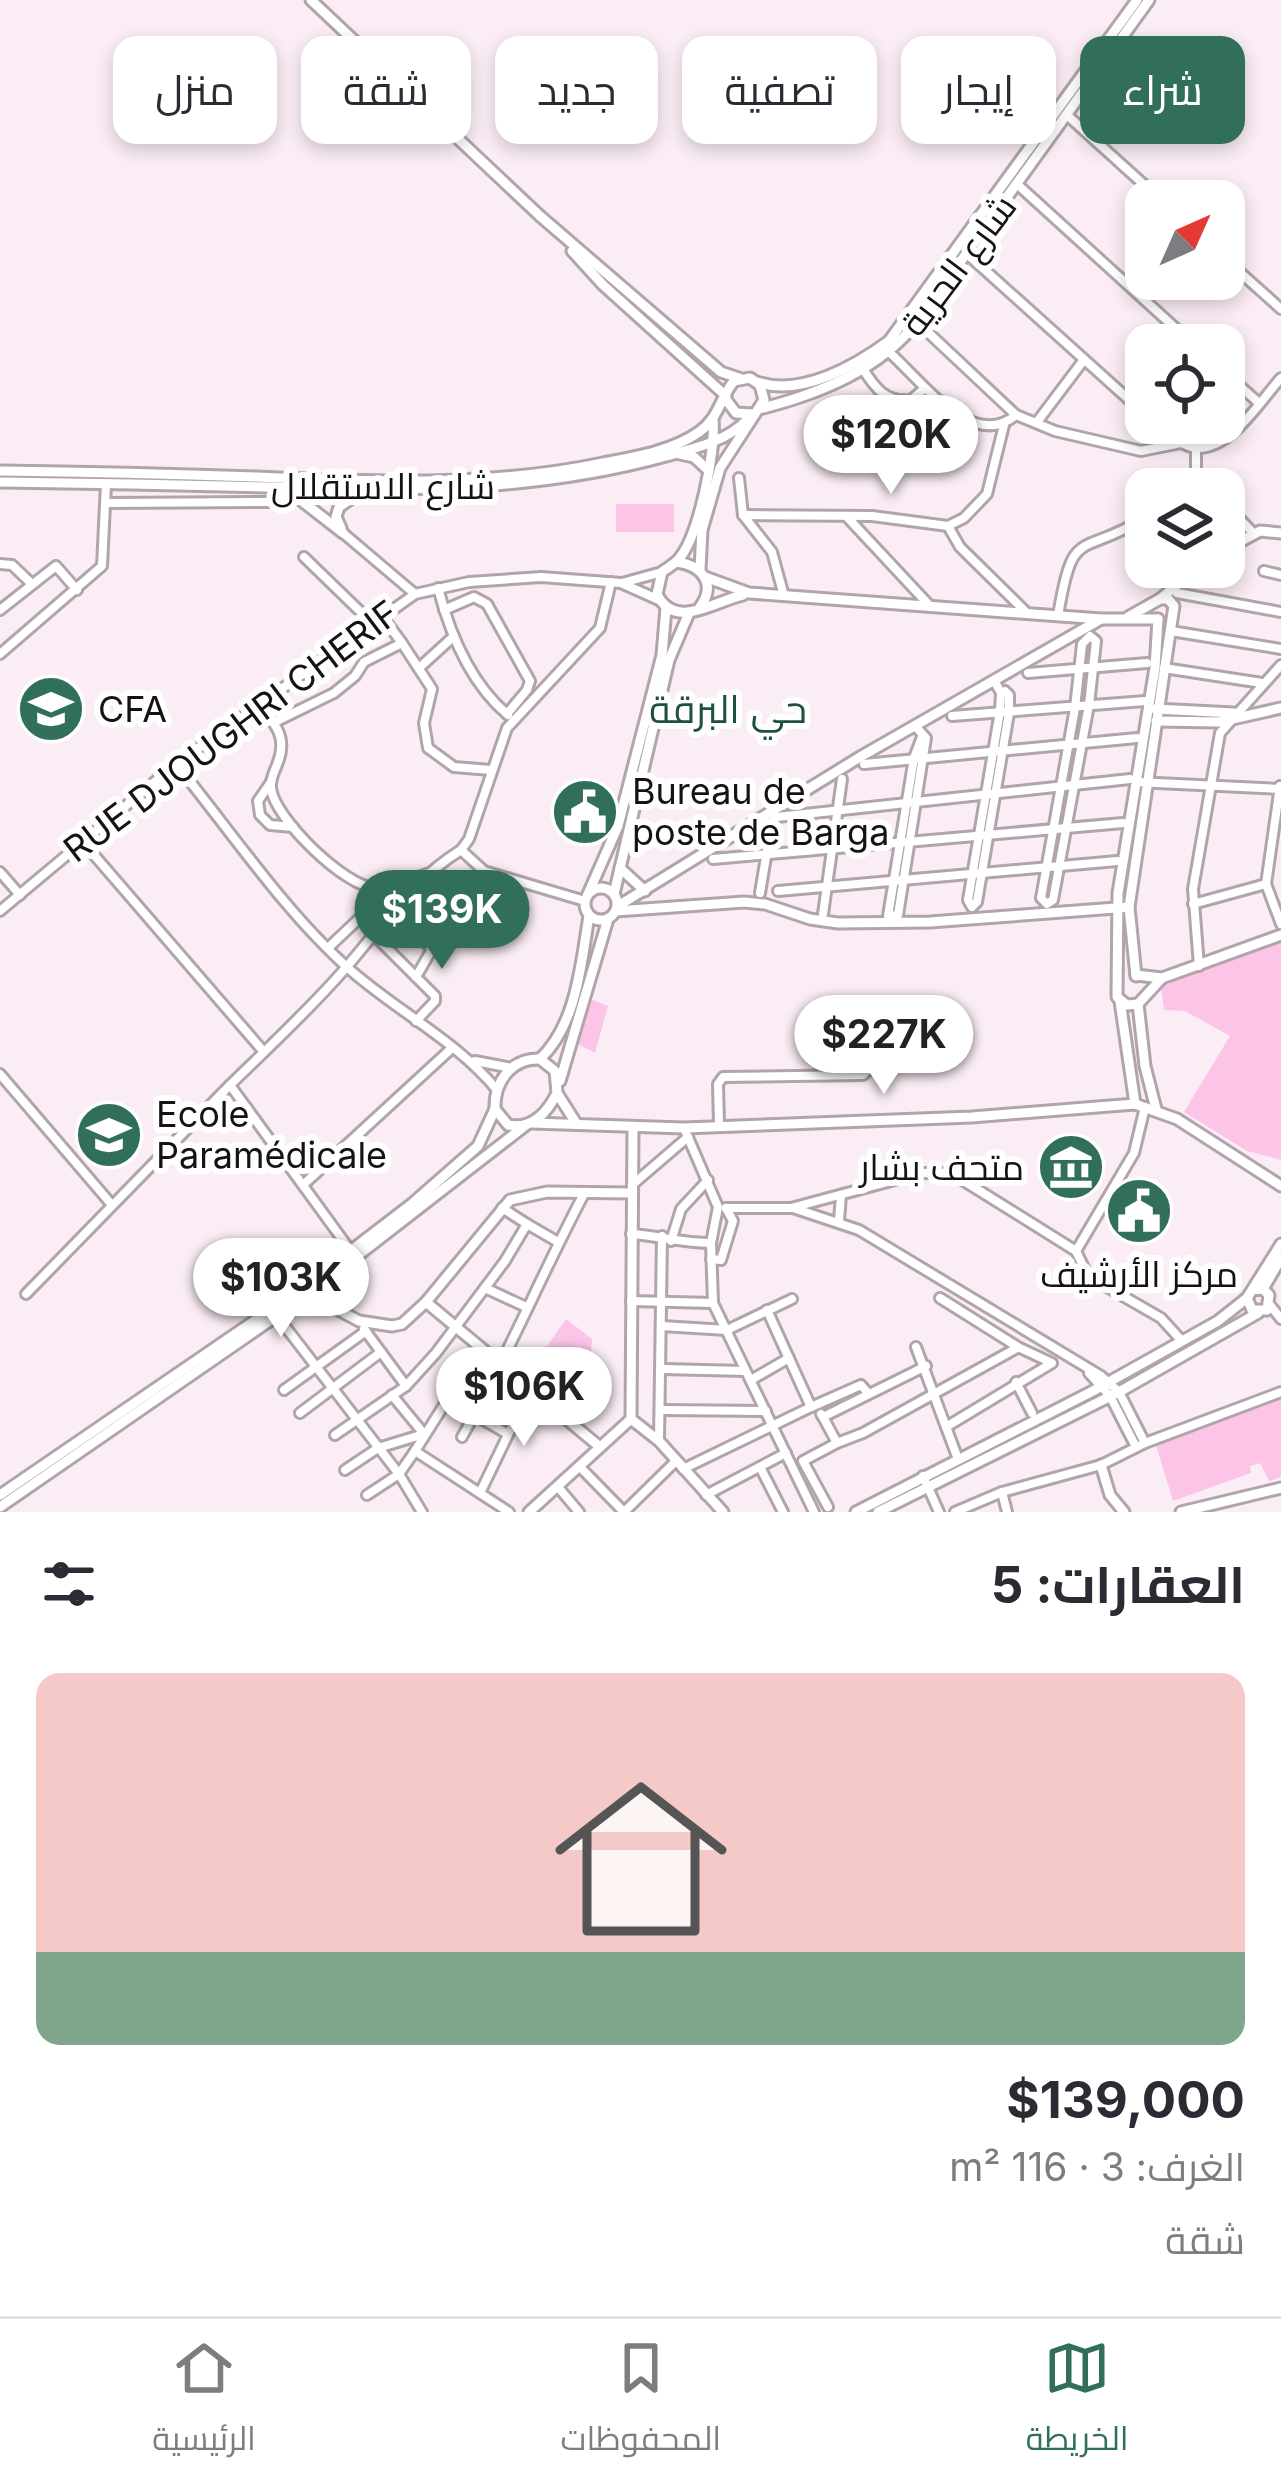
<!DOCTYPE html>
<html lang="ar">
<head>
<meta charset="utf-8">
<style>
  :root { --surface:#fff; --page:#f7f7f7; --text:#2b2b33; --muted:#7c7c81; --line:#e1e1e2; --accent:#316f5b }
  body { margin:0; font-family:Inter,Cairo,sans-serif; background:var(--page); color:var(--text); direction:rtl; height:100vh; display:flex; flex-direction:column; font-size:45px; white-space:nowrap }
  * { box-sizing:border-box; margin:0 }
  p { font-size:39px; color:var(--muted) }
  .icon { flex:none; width:66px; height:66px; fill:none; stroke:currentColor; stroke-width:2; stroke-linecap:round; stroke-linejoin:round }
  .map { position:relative; height:1512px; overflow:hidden; direction:ltr }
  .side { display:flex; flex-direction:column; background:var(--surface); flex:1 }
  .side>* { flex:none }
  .top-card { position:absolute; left:36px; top:36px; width:1209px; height:108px; direction:rtl; display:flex; gap:24px }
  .needle { width:78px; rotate:45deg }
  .buttons { position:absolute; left:1125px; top:180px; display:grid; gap:24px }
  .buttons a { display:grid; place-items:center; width:120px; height:120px; border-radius:24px; background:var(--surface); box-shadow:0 6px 18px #0003; font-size:60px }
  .price { position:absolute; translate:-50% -102px; padding:0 27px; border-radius:42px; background:#fff; color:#222; font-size:39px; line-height:78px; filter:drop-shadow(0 3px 6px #0008) }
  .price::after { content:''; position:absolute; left:50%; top:72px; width:36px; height:27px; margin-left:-18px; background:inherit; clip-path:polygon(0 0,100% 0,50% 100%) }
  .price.active { background:var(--accent); color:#fff }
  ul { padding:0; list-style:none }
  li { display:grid; align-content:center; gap:24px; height:636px; padding:0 36px }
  li span { display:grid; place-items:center; height:372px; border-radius:24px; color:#555 }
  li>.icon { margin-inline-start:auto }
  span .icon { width:216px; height:216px; fill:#fffc; stroke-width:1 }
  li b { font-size:51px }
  h2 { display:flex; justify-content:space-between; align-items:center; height:144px; padding:0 36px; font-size:51px }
  .tag { padding:0 42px; border-radius:24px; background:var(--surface); box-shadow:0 6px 18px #0003; font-size:42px; line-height:108px }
  .tag.active { background:var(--accent); color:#fff }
  .dock { display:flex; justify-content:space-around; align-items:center; height:168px; border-top:3px solid var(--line); background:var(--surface); font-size:33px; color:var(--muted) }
  .dock a { display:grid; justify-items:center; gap:6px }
  .dock .active { color:var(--accent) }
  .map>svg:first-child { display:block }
  .green { fill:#fcc5e7 }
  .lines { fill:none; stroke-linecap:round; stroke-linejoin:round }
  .minor-casing { stroke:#b1a4ab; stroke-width:14 }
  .tertiary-casing { stroke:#b1a4ab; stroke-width:15 }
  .secondary-casing { stroke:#b1a4ab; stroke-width:15 }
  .minor { stroke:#fff; stroke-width:8 }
  .tertiary { stroke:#fff; stroke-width:9 }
  .secondary { stroke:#fff; stroke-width:9 }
  .labels { text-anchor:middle; stroke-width:12; stroke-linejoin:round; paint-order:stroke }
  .street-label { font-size:36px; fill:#161114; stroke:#fefefe }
  .poi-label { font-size:36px; fill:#161114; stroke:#fefefe; text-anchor:start }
  .neighbourhood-label { font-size:39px; fill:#1e4f40; stroke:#fefefe }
</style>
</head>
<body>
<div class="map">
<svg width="1281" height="1512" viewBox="0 0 1281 1512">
  <rect width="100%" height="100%" fill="#fbedf5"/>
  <g class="green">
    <rect x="616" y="504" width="58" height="28"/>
    <path d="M1281 938V1160L1247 1151 1184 1112 1230 1036 1185 1011 1164 1010 1161 987Z"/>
    <path d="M585 997 608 1006 595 1053 574 1042Z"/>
    <path d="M566 1319 592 1339 589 1387 543 1352Z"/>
    <path d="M1281 1397V1477L1269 1481 1260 1463 1250 1466 1251 1473 1173 1501 1155 1442Z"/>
  </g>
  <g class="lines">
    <g class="minor-casing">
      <g id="minor">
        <path d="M1067 115 1162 201"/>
        <path d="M1018 185 1194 345"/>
        <path d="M966 253 1146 415"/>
        <path d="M1224 258 1281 309"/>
        <path d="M917 322 1016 415 1055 431 1141 451 1181 443"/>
        <path d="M890 353C921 380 972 452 1016 415"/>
        <path d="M863 369C875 388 886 403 911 400L925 388"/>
        <path d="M1224 372 1259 403"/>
        <path d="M1037 422 1083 361"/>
        <path d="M1156 423C1168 432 1182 448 1198 448 1232 448 1261 400 1281 378"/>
        <path d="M1196 448V472L1209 489"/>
        <path d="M739 478 743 515 772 552 784 596"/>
        <path d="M1224 502 1254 534"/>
        <path d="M106 503 268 502 297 498"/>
        <path d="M743 515 872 516 948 526 964 518 987 494 1004 425"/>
        <path d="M847 517 930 606"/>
        <path d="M948 526 960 547 1027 613"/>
        <path d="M343 533 415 594"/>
        <path d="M304 557 372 623"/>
        <path d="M0 564 12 565 32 584"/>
        <path d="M1264 571 1281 575"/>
        <path d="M622 583 662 572"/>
        <path d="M438 588C450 634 471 684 508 715"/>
        <path d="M1177 593 1281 612"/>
        <path d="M0 610 56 566 77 590"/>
        <path d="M444 610 474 597 487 604 530 681 527 690 507 714"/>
        <path d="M1058 616C1073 523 1080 559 1146 517"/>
        <path d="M1171 631 1281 649"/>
        <path d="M1090 636 1096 641 1089 705 1053 900 1047 904 1041 898 1075 708 1082 644Z"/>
        <path d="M402 643 432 689 424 723 428 748 454 767 491 770"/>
        <path d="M0 654 102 566 106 484"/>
        <path d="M419 668 453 637"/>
        <path d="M1164 668 1262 683"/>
        <path d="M1028 673 1147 663"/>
        <path d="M995 682 1001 693 1000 711 968 900 972 907 977 902 1009 713V695L1005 691 1001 693"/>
        <path d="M259 704C274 723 288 736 278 762 275 771 270 778 271 788 274 818 345 887 375 888 392 889 412 879 429 873"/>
        <path d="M952 716 1145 701"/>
        <path d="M275 722 334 693 355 676 364 662 402 643 382 616"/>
        <path d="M916 727 926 738 898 915 888 916 914 758 922 737"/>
        <path d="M176 764C230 830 284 911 348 968 396 1011 456 1040 497 1090"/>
        <path d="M864 764 1137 738"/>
        <path d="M271 782 258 801 260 815 270 825 293 827"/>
        <path d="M1136 782 1281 789"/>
        <path d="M1280 786 1266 884 1281 924"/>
        <path d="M82 841 264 1052"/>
        <path d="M713 859 1123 823"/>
        <path d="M0 872 20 895"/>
        <path d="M419 884 441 907 432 947"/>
        <path d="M371 889 432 949 416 977"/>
        <path d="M778 891 1117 861"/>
        <path d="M760 893 772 821 777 817 1130 779"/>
        <path d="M585 901 484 871 461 850 469 839 507 728 600 628 611 582"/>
        <path d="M1193 904 1266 884"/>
        <path d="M0 911 176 764 415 594 469 582 541 577 621 583 659 600"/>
        <path d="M823 914 842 779"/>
        <path d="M372 933 435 996V1001L416 1021"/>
        <path d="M329 947 381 898"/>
        <path d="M1199 966 1193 889 1220 733 1281 665"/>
        <path d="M475 1061 512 1068"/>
        <path d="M0 1074 112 1205"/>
        <path d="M719 1125 718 1084 723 1077 863 1075 883 1057 937 1054"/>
        <path d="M684 1128 718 1207 711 1243 713 1303 814 1512"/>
        <path d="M303 1185 452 1048"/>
        <path d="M632 1185 688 1137"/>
        <path d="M726 1208H791L921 1173H951L1076 1251 1088 1276 1161 1318 1182 1341"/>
        <path d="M793 1208 859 1230 1101 1376 1119 1392 1145 1443"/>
        <path d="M839 1221 841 1195"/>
        <path d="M527 1224 558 1242"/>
        <path d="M631 1234C660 1236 682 1243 711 1243"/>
        <path d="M671 1241 681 1209 708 1180"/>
        <path d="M350 1250 230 1085C268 1048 308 1011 343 971 380 929 412 880 461 850"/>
        <path d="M1076 1251 1134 1153 1145 1107"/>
        <path d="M711 1259 721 1260 733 1221 726 1208"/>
        <path d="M485 1288 526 1307"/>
        <path d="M26 1294 230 1085"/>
        <path d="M940 1298 1018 1347 1052 1363 946 1427"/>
        <path d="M631 1301 713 1303"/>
        <path d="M1270 1305 1281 1319"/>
        <path d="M767 1310 811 1407 861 1385 867 1392"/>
        <path d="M277 1316 399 1474 415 1451"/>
        <path d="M662 1326 727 1330 792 1299"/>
        <path d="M364 1329 406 1386"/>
        <path d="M916 1347 958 1459"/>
        <path d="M480 1348 415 1451 509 1512"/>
        <path d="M663 1369 745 1371"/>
        <path d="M1089 1373 1110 1396 1136 1447"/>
        <path d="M751 1380 789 1358"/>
        <path d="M1016 1382 1032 1413"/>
        <path d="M284 1390 366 1331"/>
        <path d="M445 1398 506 1433"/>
        <path d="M662 1410 766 1411"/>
        <path d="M300 1413 381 1352"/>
        <path d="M821 1414 823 1417 926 1366"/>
        <path d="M823 1417 837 1443 863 1433 1017 1348"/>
        <path d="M335 1435 406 1386 436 1353 505 1261 527 1224 502 1208"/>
        <path d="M462 1437C507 1358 542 1273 585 1192"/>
        <path d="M659 1440 662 1236"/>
        <path d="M580 1467 624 1512 676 1461"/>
        <path d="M760 1467 783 1512"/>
        <path d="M683 1469 811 1407"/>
        <path d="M345 1470 378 1448 424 1434 392 1395"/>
        <path d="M923 1476 939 1512"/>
        <path d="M558 1487 579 1512"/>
        <path d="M480 1493 531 1387"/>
        <path d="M367 1495 399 1474 422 1512"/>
        <path d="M706 1495 786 1453"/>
        <path d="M828 1507 803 1461 837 1443"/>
        <path d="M955 1512 1002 1492"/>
        <path d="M1007 1512 1002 1492 1101 1465 1145 1443 1281 1392"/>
      </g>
    </g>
    <g class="tertiary-casing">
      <g id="tertiary">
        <path d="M1224 550 1260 531 1281 533"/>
        <path d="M1160 599 1199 567"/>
        <path d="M620 868 645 891"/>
        <path d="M618 906 860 757 1101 619"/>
        <path d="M633 1127 631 1419 659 1441 723 1512"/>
        <path d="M301 1290 359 1321 392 1326 402 1324 426 1302 510 1200 547 1192 631 1193"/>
        <path d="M426 1302 600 1447"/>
        <path d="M1101 1465 1110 1495 1124 1512"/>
        <path d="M529 1512 631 1419"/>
        <path d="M1181 1512 1281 1488"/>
      </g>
    </g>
    <g class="secondary-casing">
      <g id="secondary">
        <path d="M311 0 540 216 721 372 739 378"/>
        <path d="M572 251 603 285 726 396"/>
        <path d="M757 382C801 397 855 366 889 341L1137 0"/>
        <path d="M727 401 736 413 753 414"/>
        <path d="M759 409C819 394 879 370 917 322L1149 0"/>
        <path d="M713 419C716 451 699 537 678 560 673 565 667 568 662 572L657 594C674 631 715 601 743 595"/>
        <path d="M680 454 694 457 708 470"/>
        <path d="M0 471C86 472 171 474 257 477 373 482 489 487 603 463 635 457 672 451 699 432 719 418 720 398 734 381L750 378 760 385 764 400 720 468 702 530 700 569"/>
        <path d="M0 482C89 483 177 485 266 487 402 491 532 493 666 456 693 449 728 441 748 419"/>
        <path d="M279 491 298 498 343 533"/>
        <path d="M341 528 336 517 339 507 361 492"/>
        <path d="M676 562C702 565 717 584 700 607"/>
        <path d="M705 577 749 593 1101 619H1158"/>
        <path d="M1128 617 1160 599H1168L1174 606 1129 907 1136 976"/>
        <path d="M1158 619 1155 668 1118 893 1117 997 1127 1005 1138 1004 1162 978"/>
        <path d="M1155 709 1234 713"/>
        <path d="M1156 721 1219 722 1281 708"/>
        <circle cx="601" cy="904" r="16"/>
        <path d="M588 894 618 826 662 655 666 608"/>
        <path d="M614 894 669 660 689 613"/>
        <path d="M616 911 744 902 765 904 810 919 838 923 930 922 1129 907"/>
        <path d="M1136 975 1162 978 1281 935"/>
        <path d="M1120 1001 1135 1104"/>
        <path d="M1138 1004 1145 1066 1156 1109"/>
        <path d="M540 1059C577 1024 581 963 589 916"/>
        <path d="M560 1081 608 919"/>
        <path d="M557 1093C547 1113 532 1130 508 1125L495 1109C494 1082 511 1058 540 1059L555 1071 557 1093 576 1123"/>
        <path d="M532 1123 684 1128 972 1117 1135 1104 1177 1119 1281 1186"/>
        <path d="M1263 1289 1281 1258"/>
        <path d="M1252 1290 1263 1289 1269 1295 1267 1310H1252L1247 1298 1281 1244"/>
        <path d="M0 1495 301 1289 413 1203 478 1146 495 1109"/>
        <path d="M0 1507 307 1295 526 1125"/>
        <path d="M856 1512 1091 1392 1218 1321 1247 1298"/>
        <path d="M878 1512 1119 1392 1258 1313"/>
      </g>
    </g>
    <use href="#minor" class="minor"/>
    <use href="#tertiary" class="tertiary"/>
    <use href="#secondary" class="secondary"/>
  </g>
  <defs>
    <g id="university-disc" transform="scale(3.45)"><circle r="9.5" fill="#316f5b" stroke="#fefefe"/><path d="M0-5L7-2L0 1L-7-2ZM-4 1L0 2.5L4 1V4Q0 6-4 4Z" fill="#fff"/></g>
    <g id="civic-disc" transform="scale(3.45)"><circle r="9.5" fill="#316f5b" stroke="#fefefe"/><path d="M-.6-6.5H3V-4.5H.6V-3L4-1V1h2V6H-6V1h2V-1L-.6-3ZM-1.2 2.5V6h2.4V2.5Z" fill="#fff"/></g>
    <g id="museum-disc" transform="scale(3.45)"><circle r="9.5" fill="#316f5b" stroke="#fefefe"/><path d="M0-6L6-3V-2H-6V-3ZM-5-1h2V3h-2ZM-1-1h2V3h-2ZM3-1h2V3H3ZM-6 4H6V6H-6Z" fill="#fff"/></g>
  </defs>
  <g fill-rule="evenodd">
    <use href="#university-disc" x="51" y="709"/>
    <use href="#civic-disc" x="585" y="812"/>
    <use href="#university-disc" x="109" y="1135"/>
    <use href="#museum-disc" x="1071" y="1167"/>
    <use href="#civic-disc" x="1139" y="1211"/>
  </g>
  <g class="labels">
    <g class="street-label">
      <text transform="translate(958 265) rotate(-53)" y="13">شارع الحرية</text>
      <text x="383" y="499">شارع الاستقلال</text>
      <text transform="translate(231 731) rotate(-37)" y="13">RUE DJOUGHRI CHERIF</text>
    </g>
    <g class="poi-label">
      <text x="98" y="722">CFA</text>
      <text x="632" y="804">Bureau de<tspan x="632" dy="41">poste de Barga</tspan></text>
      <text x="156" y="1127">Ecole<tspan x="156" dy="41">Paramédicale</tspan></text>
      <text x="1024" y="1180" text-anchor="end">متحف بشار</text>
      <text x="1139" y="1287" text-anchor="middle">مركز الأرشيف</text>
    </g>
    <g class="neighbourhood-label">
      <text x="728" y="723">حي البرقة</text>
    </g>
  </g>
</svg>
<div class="buttons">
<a><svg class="needle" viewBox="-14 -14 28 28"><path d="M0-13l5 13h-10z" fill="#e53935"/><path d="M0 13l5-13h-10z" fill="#7c7c81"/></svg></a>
<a><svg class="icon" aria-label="locate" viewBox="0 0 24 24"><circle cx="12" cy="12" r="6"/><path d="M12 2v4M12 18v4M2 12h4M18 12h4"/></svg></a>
<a><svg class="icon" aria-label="layers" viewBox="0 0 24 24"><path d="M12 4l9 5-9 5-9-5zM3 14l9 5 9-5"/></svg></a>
</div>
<b class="price" style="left:891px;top:497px">$120K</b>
<b class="price active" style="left:442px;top:972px">$139K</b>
<b class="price" style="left:884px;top:1097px">$227K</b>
<b class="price" style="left:281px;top:1340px">$103K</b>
<b class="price" style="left:524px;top:1449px">$106K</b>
<div class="top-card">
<a class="tag active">شراء</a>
<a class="tag">إيجار</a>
<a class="tag">تصفية</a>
<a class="tag">جديد</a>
<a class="tag">شقة</a>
<a class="tag">منزل</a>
</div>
</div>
<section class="side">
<h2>العقارات: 5<svg class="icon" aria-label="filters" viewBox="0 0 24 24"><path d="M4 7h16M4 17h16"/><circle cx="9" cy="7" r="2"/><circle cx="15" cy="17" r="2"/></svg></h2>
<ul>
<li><span style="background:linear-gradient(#f6c9c9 75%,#7fa58c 0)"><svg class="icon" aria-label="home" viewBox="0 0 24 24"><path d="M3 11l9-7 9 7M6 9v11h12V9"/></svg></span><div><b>$139,000</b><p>الغرف: 3 · 116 m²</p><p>شقة</p></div></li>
</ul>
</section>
<nav class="dock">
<a class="active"><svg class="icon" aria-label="map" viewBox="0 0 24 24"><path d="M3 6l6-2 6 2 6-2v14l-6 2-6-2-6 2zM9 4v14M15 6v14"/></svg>الخريطة</a>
<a><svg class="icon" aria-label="saved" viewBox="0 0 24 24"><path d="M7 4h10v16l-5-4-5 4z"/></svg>المحفوظات</a>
<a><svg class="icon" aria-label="home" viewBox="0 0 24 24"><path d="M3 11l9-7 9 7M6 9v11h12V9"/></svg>الرئيسية</a>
</nav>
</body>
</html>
